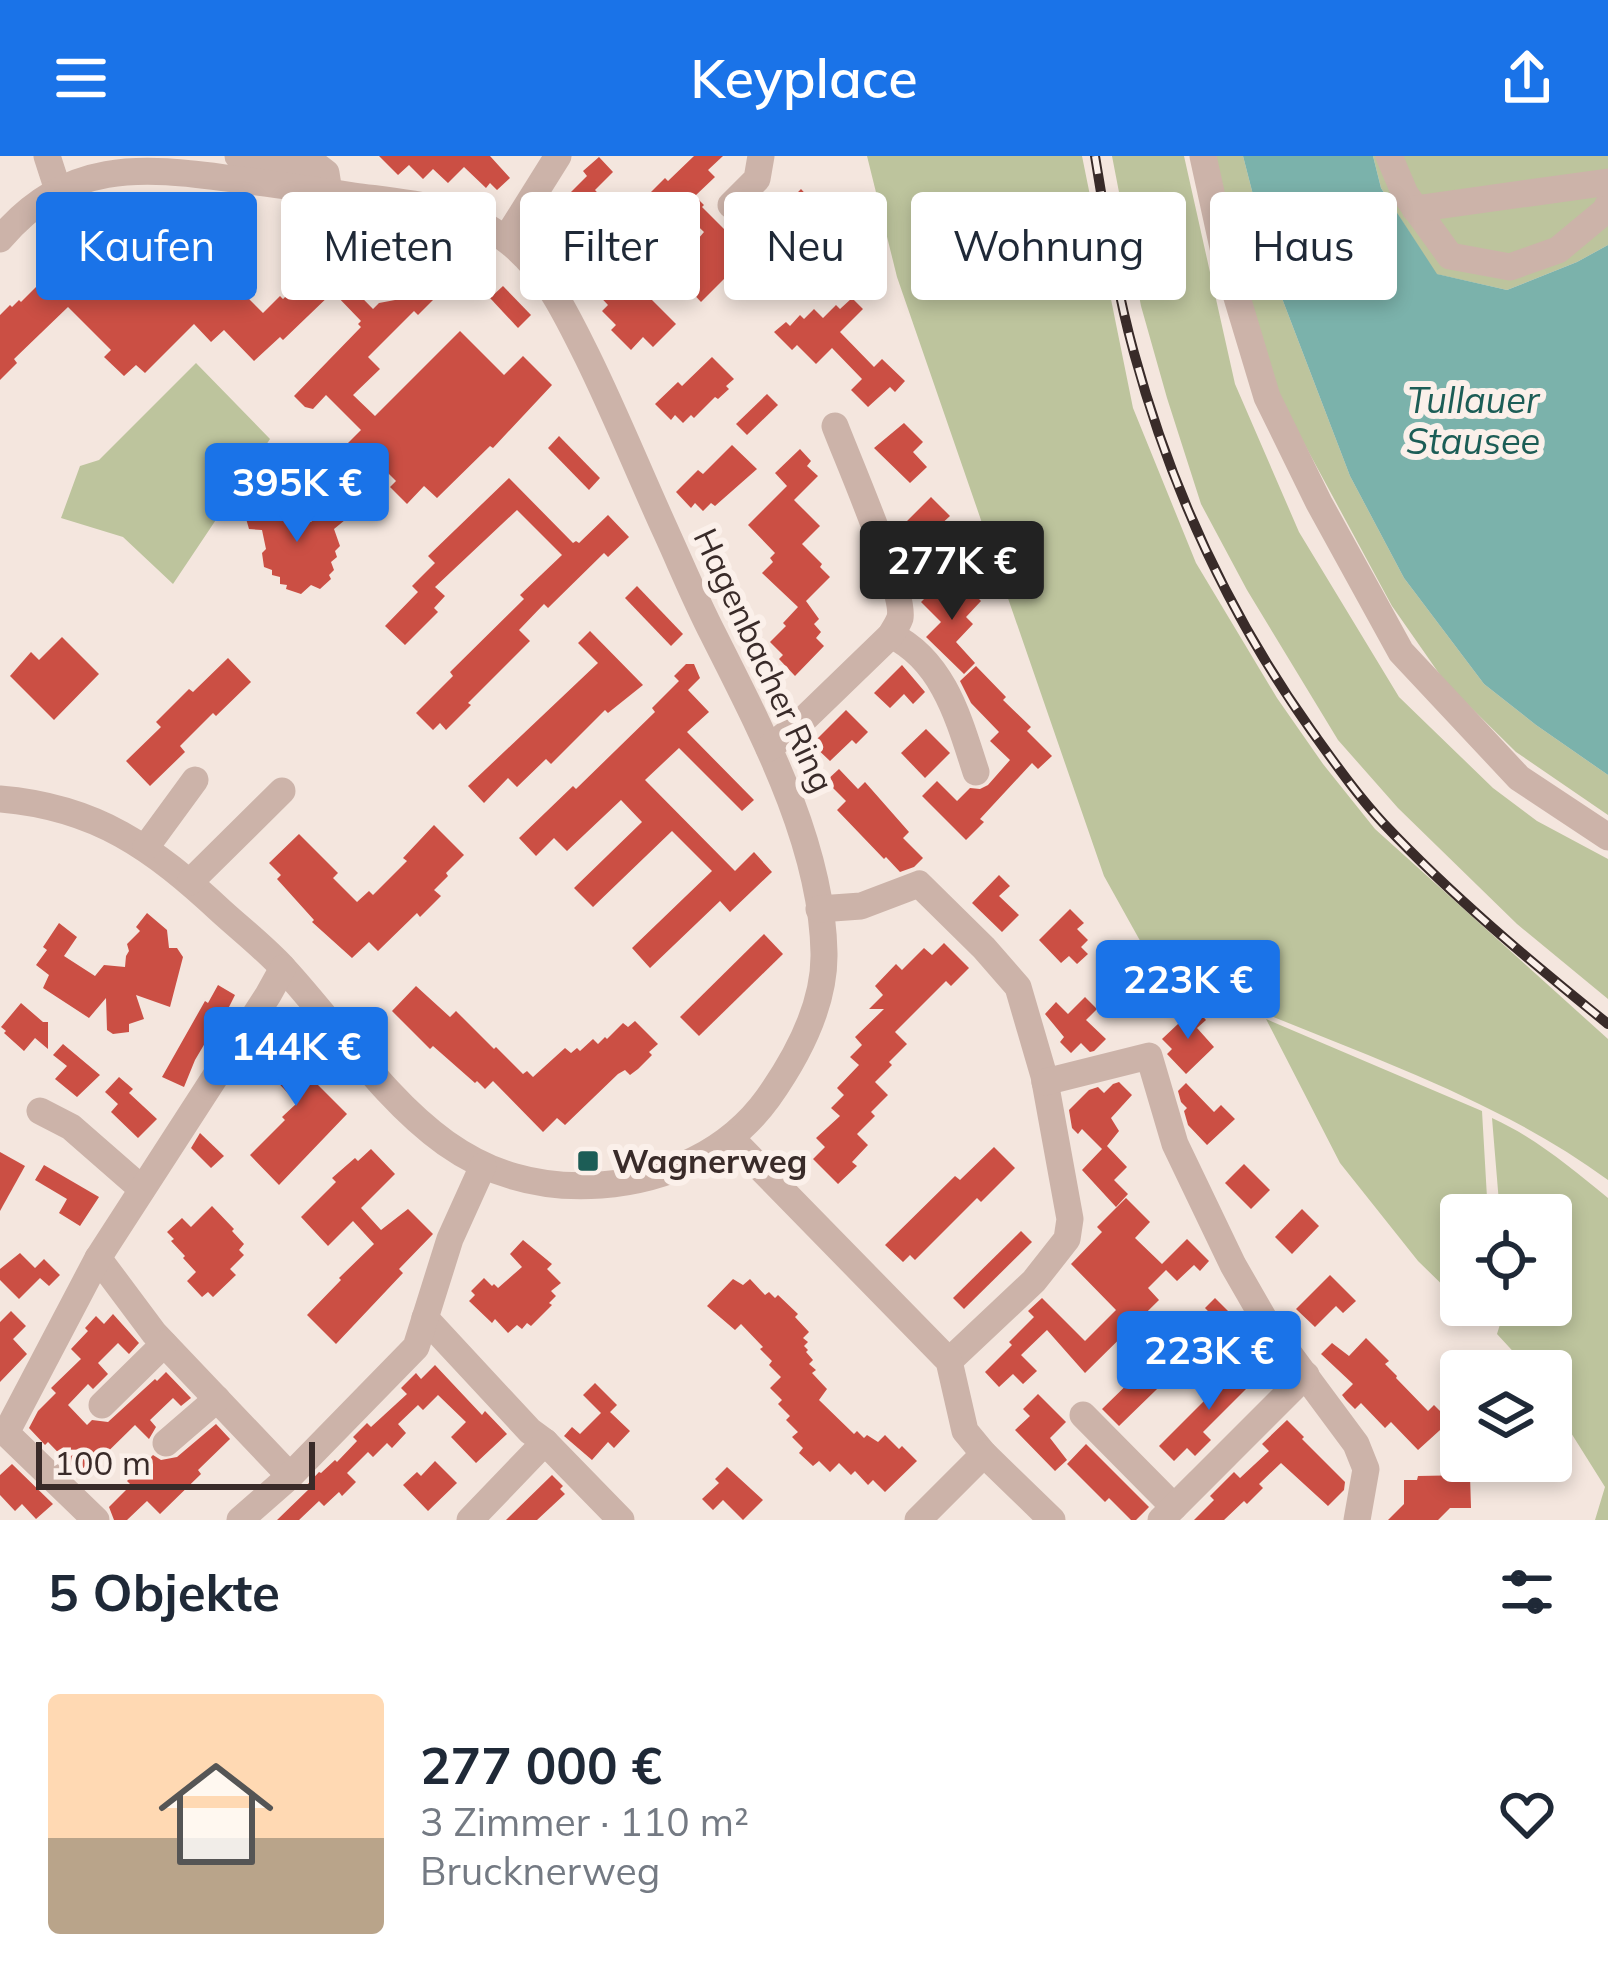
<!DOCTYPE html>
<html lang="de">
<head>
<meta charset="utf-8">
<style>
  :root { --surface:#fff; --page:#f6f6f7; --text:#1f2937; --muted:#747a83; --accent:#1a73e8 }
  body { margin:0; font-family:Mulish,sans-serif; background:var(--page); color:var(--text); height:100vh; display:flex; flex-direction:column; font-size:45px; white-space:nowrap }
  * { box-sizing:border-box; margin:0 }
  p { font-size:39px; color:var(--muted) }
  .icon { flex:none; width:66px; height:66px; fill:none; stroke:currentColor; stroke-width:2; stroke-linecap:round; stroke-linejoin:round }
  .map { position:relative; height:1364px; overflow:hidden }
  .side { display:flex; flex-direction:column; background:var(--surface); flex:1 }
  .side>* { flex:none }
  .hud { position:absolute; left:36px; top:36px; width:1536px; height:108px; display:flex; gap:24px }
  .controls { position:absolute; left:1440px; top:1038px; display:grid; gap:24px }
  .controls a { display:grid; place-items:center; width:132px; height:132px; border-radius:12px; background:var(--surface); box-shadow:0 6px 18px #0003; font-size:60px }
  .scale { position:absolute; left:36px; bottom:30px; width:279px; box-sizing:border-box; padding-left:12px; border:6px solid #392b29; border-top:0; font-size:33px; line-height:42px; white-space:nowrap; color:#392b29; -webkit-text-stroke:9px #fbf0ea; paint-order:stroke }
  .price { position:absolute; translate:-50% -102px; padding:0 27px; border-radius:12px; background:var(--accent); color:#fff; font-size:39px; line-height:78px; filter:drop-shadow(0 3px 6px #0008) }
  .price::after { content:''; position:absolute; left:50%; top:72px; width:36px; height:27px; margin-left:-18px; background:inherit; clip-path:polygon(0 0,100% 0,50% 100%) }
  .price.active { background:#222; color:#fff }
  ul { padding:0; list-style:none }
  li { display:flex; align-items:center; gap:36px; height:300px; padding:0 48px }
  li span { display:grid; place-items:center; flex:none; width:336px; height:240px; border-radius:12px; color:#555 }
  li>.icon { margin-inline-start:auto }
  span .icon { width:144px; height:144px; fill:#fffc; stroke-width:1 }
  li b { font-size:51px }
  h2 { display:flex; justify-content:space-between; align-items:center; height:144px; padding:0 48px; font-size:51px }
  .chip { padding:0 42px; border-radius:12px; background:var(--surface); box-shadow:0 6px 18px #0003; font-size:42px; line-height:108px }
  .chip.active { background:var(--accent); color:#fff }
  header { display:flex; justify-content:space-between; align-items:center; height:156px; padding:0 48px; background:var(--accent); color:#fff; font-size:54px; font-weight:600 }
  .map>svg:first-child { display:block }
  .green { fill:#bdc49d }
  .water { fill:#7bb2ab }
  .building { fill:#cb4f44 }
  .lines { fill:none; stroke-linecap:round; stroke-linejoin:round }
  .minor { stroke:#ccb3a9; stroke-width:27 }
  .rail-casing { stroke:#392b29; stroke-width:10 }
  .rail { stroke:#fbf0ea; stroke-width:6; stroke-dasharray:18; stroke-linecap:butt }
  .poi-dot { fill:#1c5d56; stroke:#fbf0ea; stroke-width:4.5 }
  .labels { text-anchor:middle; stroke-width:12; stroke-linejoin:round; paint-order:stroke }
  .street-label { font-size:33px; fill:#392b29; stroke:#fbf0ea }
  .poi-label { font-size:33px; font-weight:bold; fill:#392b29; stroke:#fbf0ea; text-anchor:start }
  .water-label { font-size:36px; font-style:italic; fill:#1c5d56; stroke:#fbf0ea }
</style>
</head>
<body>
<header><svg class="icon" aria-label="menu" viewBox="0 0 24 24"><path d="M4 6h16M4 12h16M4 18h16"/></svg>Keyplace<svg class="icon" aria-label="share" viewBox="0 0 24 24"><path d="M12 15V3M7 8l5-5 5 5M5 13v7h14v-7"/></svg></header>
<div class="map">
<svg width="1608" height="1364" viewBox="0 0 1608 1364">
  <rect width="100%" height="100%" fill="#f4e6de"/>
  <g class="green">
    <path d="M867 0H1082L1133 252 1196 407 1277 542 1323 608 1375 673 1608 883V1024C1500 945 1372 902 1249 851L1235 819 1187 810 1153 808 1104 720 897 121Z"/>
    <path d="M1112 0H1184L1235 228 1299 376 1399 541 1493 632 1537 665 1608 703V843L1517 768 1398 652 1338 584 1247 434 1201 348 1167 242 1141 150Z"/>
    <path d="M1212 0H1243L1275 124 1350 320 1404 422 1484 528 1536 569 1608 619V659L1516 596 1445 526 1392 450 1266 217Z"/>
    <path d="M1373 0H1608V89L1577 106 1507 134 1436 118 1381 32Z"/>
    <path d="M196 207 270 283 173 428 123 381 61 362 80 310 99 304Z"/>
    <path d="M1266 863 1482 955 1488 1059H1461V1147L1418 1105 1340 1007Z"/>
    <path d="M1492 962C1536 982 1571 1012 1608 1042V1364H1595L1605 1331 1551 1245V1215H1531L1497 1178 1506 1149H1551V1059H1500Z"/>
  </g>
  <path class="water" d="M1243 0H1373L1381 32 1437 118 1507 134 1577 106 1608 89V619L1536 569 1484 528 1404 422 1350 320 1275 124Z"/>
  <g class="building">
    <path d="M379 0H490L510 22 497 34 490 27 486 32 464 11 448 27 433 13 423 23 409 9 398 19Z"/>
    <path d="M694 0H723L708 14 715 21 695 40 704 49 702 51 732 81 760 54 774 68 745 97 770 123 752 140 730 117 701 146 688 132 697 123 679 105 704 76 679 52 669 61 648 39 665 22 668 25Z"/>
    <path d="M599 1 613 16 595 34 605 45 598 51 626 80 619 87 645 114 640 119 654 133 647 139 676 168 653 191 643 181 631 194 611 174 616 169 602 155 608 149 588 128 596 121 569 94 577 86 563 72 579 56 565 42 587 20 583 15Z"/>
    <path d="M801 33 821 55 828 49 839 61 823 77 816 71 786 99 767 79 796 50 790 44Z"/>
    <path d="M135 48 165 78 175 69 263 157 280 140 283 143 312 115 306 109 315 100H321L373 153 379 147 395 144 403 123 359 79 364 73 376 85 383 78 420 115 442 93 450 102 459 93 471 106 418 159 414 155 368 201 380 213 353 239 375 260 460 175 504 219 523 200 552 229 493 292 490 290 437 342 424 330 407 348 390 331 396 325 370 299 352 317 335 300 361 274 326 239 313 253 305 251 294 240 361 171 358 168 361 165 333 136 283 184 280 181 254 205 224 174 211 186 194 168 145 217 136 209 124 220 104 201 111 194 68 151 14 203 17 207 0 224V159L10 149 12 151 19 144 21 146 42 125 50 133Z"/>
    <path d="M503 130 531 159 518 172 490 142Z"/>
    <path d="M852 142 863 153 840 176 874 211 882 203 905 225 895 236 890 231 868 251 851 234 862 223 832 192 816 208 797 189 792 194 774 176 786 166 790 170 800 159 804 163 814 153 823 162 836 149 840 153Z"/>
    <path d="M712 201 734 223 726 230 729 233 718 243 715 241 694 262 691 259 683 267 675 259 671 264 655 248 678 226 682 230Z"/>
    <path d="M767 238 778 249 747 279 736 268Z"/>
    <path d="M904 267 923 286 913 296 927 311 910 327 874 292Z"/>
    <path d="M559 280 600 322 589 334 548 292Z"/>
    <path d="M732 289 757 313 715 350 711 347 703 355 695 347 691 352 676 336 698 314 703 318Z"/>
    <path d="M800 293 811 305 807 310 818 320 794 344 820 370 802 388 822 408 820 411 830 421 806 445 819 463 814 468 821 476 816 482 824 490 795 520 779 503 783 499 770 486 786 470 783 467 798 451 762 417 773 406 770 402 775 397 748 369 787 330 775 317Z"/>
    <path d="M509 322 573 387 576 385 579 387 608 359 629 381 608 401 604 397 548 452 544 448 519 474 530 485 468 547 471 549 446 574 440 567 433 574 416 557 453 520 450 516 524 443 520 439 562 399 517 354 435 431 445 440 434 452 438 456 405 489 385 470 418 436 412 430 435 407 428 400Z"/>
    <path d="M931 341 950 360 937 372 946 381 934 393 906 366Z"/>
    <path d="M277 345 290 348 291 360 311 366 329 348 332 360 345 364 334 373 340 390 335 395 337 401 331 406 334 414 329 419 331 423 320 433 311 429 301 438 286 433 287 429 280 428V421L272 419V414L264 411 262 397 266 393 262 374 249 373 245 359 254 350 268 353Z"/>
    <path d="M961 425 981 445 966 461 973 468 956 486 975 507 964 518 926 481 941 466 921 446 933 434 942 443Z"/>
    <path d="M637 430 683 478 671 490 625 442Z"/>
    <path d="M590 475 643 529 608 557 605 554 551 608 546 603 517 631 508 622 484 647 468 630 598 507 578 487Z"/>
    <path d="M62 481 99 518 54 564 10 520 31 496 39 504Z"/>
    <path d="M228 502 251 526 216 560 213 557 180 590 185 596 150 630 126 605 161 571 156 566 189 533 193 536Z"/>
    <path d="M686 508H694L700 522 688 534 709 556 687 576 754 644 742 655 679 592 645 624 735 715 754 696 772 716 730 756 720 745 650 812 632 792 712 715 672 675 593 751 574 732 642 666 621 644 567 695 554 682 536 700 519 682 573 630 576 633 655 556 652 552 679 525 674 520Z"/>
    <path d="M902 509 925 536 913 548 904 538 890 552 874 537Z"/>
    <path d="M976 510 1006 541 1003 544 1031 571 1027 575 1052 600 1038 613 1032 607 980 663 984 666 966 684 922 640 937 625 957 645 970 632 980 633 988 629 1010 604 990 585 999 576 971 547 960 525Z"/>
    <path d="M846 554 868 576 856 588 852 584 830 605 812 588Z"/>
    <path d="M926 573 950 597 925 622 901 597Z"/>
    <path d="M839 613 858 633 865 626 909 676 903 682 923 702 914 711 900 716 886 701 884 703 837 654 846 645 826 625Z"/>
    <path d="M434 669 464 699 446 717 448 720 434 734 441 740 420 761 417 757 378 795 369 786 352 802 312 766 314 764 277 723 281 719 269 707 299 678 338 717 333 722 357 746 369 735 373 739 407 705 403 702Z"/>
    <path d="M999 719 1010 730 999 740 1019 759 1002 776 972 747Z"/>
    <path d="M1070 753 1084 767 1077 773 1088 784 1081 791 1088 798 1077 808 1069 800 1061 807 1039 784Z"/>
    <path d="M147 757 167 774 169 792H177L183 801 170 851 136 839 144 863 129 868V876L113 878 107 874 106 842 89 862 43 832 49 819 36 809 47 794 43 791 59 767 77 781 64 800 95 820 104 809 125 811 126 800 129 795 127 788 140 775 136 771Z"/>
    <path d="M764 778 783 798 699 880 680 861Z"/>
    <path d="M944 787 969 812 951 830 946 825 895 876 907 888 889 906 892 909 875 926 888 939 871 956 875 960 857 978 868 989 852 1006 857 1010 838 1028 813 1003 825 991 816 982 840 960 831 952 844 939 837 932 859 909 850 901 862 889 855 881 884 853H869L883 839 875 830 896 808 902 814 924 792 932 799Z"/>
    <path d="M218 829 235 839 215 879 211 877 195 904 184 931 162 921 205 845 208 847Z"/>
    <path d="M416 830 450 861 456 855 494 893 496 891 523 918 527 915 533 921 565 892 571 897 577 892 580 895 593 883 598 888 605 881 607 883 623 867 628 871 635 865 658 888 649 896 652 899 638 913 630 919 625 914 618 918 565 969 557 962 543 976 493 925 485 933 477 925 475 927 433 890 430 893 392 855Z"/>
    <path d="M1085 841 1097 853 1086 864 1106 883 1094 895 1090 896 1081 887 1071 897 1060 886 1064 881 1045 858 1056 846 1068 858Z"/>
    <path d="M21 847 43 866H48V893L35 882 24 895 4 877 6 875 1 871Z"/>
    <path d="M1195 852 1206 864 1197 872 1214 891 1186 918 1167 898 1172 893 1162 883Z"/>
    <path d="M294 873 319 900 304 915 347 958 279 1029 250 999 285 964 282 961 297 947 258 905Z"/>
    <path d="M63 888 100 919 77 941 55 923 67 910 53 899Z"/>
    <path d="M119 921 133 933 129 937 157 963 138 982 111 956 118 948 105 936Z"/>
    <path d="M1119 926 1132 939 1111 962 1119 975 1107 990 1127 1011 1114 1024 1128 1038 1116 1051 1082 1014 1102 993 1082 973 1078 978 1072 972 1069 954 1089 934 1098 931 1104 937 1113 928Z"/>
    <path d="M1186 927 1214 956 1221 949 1235 963 1207 989 1188 969 1184 955 1187 952 1181 946 1178 935Z"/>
    <path d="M200 977 224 1000 211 1012 191 992Z"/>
    <path d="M994 991 1015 1012 981 1046 977 1042 915 1104 910 1099 903 1106 885 1089 955 1020 960 1024Z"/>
    <path d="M371 993 395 1018 361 1052 381 1074 408 1053 433 1078 399 1113 403 1117 336 1188 307 1159 341 1124 339 1122 374 1088 353 1065 328 1090 301 1061 336 1026 332 1022 355 1002 358 1005Z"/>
    <path d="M0 996 25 1010 0 1055Z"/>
    <path d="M1244 1008 1270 1034 1251 1053 1225 1027Z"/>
    <path d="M44 1009 99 1041 80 1070 59 1057 67 1043 35 1024Z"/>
    <path d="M1126 1042 1150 1066 1135 1082 1162 1108 1187 1083 1209 1105 1200 1115 1194 1109 1177 1125 1166 1114 1148 1132 1159 1144 1085 1217 1047 1174 1021 1199 1013 1191 1037 1215 1023 1228 1013 1218 999 1231 985 1216 1012 1189 1009 1186 1034 1161 1028 1155 1042 1142 1085 1185 1116 1154 1071 1108 1102 1076 1097 1071Z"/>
    <path d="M212 1050 234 1073 232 1075 244 1088 239 1094 244 1099 230 1113 236 1119 213 1141 208 1136 202 1141 187 1125 196 1116 183 1102 185 1100 171 1085 174 1083 167 1076 182 1062 191 1071Z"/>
    <path d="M1302 1053 1319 1070 1292 1098 1275 1081Z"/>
    <path d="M1021 1075 1032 1086 964 1153 953 1142Z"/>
    <path d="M523 1084 552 1108 547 1113 561 1127 551 1135 556 1140 549 1147 552 1149 531 1170 527 1167 522 1173 517 1169 508 1177 495 1163 492 1167 469 1145 475 1139 471 1135 484 1122 492 1130 494 1128 498 1132 522 1111 510 1098Z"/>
    <path d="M20 1097 35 1112 44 1103 60 1119 49 1130 40 1122 19 1143 0 1124V1113Z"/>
    <path d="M1330 1119 1356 1145 1343 1157 1336 1150 1315 1171 1296 1153Z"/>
    <path d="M733 1123 743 1129 750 1123 765 1139 769 1136 775 1142 778 1139 798 1158 795 1161 809 1176 803 1182 808 1186 804 1190 808 1194 806 1196 813 1204 809 1208 816 1214 812 1217 827 1233 819 1244 854 1278 857 1275 864 1282 867 1279 878 1286 885 1279 899 1293 902 1290 917 1305 885 1336 873 1324 868 1329 855 1315 851 1319 839 1307 830 1316 819 1305 813 1310 799 1297 803 1292 792 1281 798 1276 786 1264 790 1260 778 1248 782 1244 770 1232 781 1221 769 1209 772 1205 760 1193 763 1191 741 1168 735 1174 707 1150Z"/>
    <path d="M1215 1142 1238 1165 1228 1176 1205 1152Z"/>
    <path d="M11 1155 26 1170 13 1183 27 1198 0 1226V1166Z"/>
    <path d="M113 1158 139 1187 129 1198 118 1187 98 1207 108 1218 93 1233 88 1228 68 1249 87 1269 92 1264 108 1266 155 1223 157 1225 166 1216 191 1242 181 1250 173 1242 150 1264 156 1271 149 1283 135 1269 82 1321 48 1286 45 1289 29 1272 38 1255 56 1237 51 1232 81 1203 71 1193 88 1175 85 1172 96 1160 104 1168Z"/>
    <path d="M1186 1171 1209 1195 1198 1205 1192 1199 1119 1270 1102 1253Z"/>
    <path d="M1366 1182 1389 1205 1385 1208 1397 1220 1396 1222 1428 1255 1434 1249 1450 1265 1418 1294 1391 1266 1385 1272 1361 1247 1355 1253 1346 1244 1342 1239 1353 1228 1321 1198 1332 1187 1349 1200Z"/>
    <path d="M1247 1202 1262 1217 1203 1276 1211 1284 1195 1300 1187 1292 1174 1305 1159 1290Z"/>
    <path d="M435 1209 482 1259 485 1255 507 1278 476 1307 451 1281 466 1266 438 1239 423 1254 418 1249 398 1268 406 1277 392 1292 387 1287 373 1301 368 1296 347 1317 356 1326 342 1340 339 1336 324 1350 319 1345 299 1364H277L308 1334 305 1331 319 1316 321 1317 335 1304 337 1306 357 1285 353 1281 367 1267 371 1271 407 1238 401 1232 416 1217 421 1223Z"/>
    <path d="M595 1227 617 1249 610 1256 630 1275 614 1292 608 1286 592 1304 564 1280 572 1271 580 1278 601 1257 583 1239Z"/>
    <path d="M1038 1238 1066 1266 1050 1282 1067 1304 1055 1315 1015 1274 1030 1260 1023 1253Z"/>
    <path d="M1287 1264 1304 1281 1302 1283 1345 1326 1344 1334 1328 1350 1281 1307 1259 1328 1263 1332 1247 1348 1244 1345 1224 1364H1194L1214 1344 1210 1340 1234 1316 1240 1322 1269 1295 1262 1288Z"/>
    <path d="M216 1268 230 1283 198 1314 201 1318 160 1358 147 1345 127 1364H114L109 1351 131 1329 127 1325 153 1299 161 1304 177 1301Z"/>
    <path d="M1086 1288 1149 1351 1136 1364H1131L1109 1342 1105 1346 1067 1308Z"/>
    <path d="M435 1305 457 1327 428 1355 403 1329 417 1316 421 1320Z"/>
    <path d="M12 1308 53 1348 36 1363 22 1348 15 1355 0 1339V1319Z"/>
    <path d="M727 1311 763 1344 743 1364 723 1344 713 1354 702 1343 719 1327 715 1323Z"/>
    <path d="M552 1319 563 1330 560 1333 565 1338 537 1364H506Z"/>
    <path d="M1470 1319 1471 1352H1450L1438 1364H1388L1404 1348V1324H1417L1418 1320Z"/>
  </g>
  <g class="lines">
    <g class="minor">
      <path d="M47 0 58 34"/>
      <path d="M238 0 317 10 326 17 329 36 322 67 383 130"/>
      <path d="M1203 0 1226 105 1267 241 1319 347 1401 496 1519 622 1608 681"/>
      <path d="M1389 0 1405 38 1450 100 1510 111 1558 94 1605 55 1608 49"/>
      <path d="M731 49 757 23 761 0"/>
      <path d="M1415 53 1608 26"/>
      <path d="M0 83C68 4 139 10 233 23 274 28 314 34 354 40 406 47 460 50 504 82 545 112 565 156 587 200 616 259 640 319 667 378 682 411 696 445 713 478 761 574 822 687 824 797 825 849 797 901 768 942 729 996 667 1024 601 1029 440 1041 378 916 285 814 266 793 243 775 222 756 153 692 97 651 0 643"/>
      <path d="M506 83 558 0"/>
      <path d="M891 479C944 505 959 564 976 616"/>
      <path d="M769 592 800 567 891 479C894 473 898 468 900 462 906 437 847 302 835 270"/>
      <path d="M146 691 195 624"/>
      <path d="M190 726 282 635"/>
      <path d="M819 753 861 750 919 728 984 792 1018 831 1044 920 1070 1063 1067 1083 1034 1125 949 1205"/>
      <path d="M1045 926 1149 900 1175 988 1233 1109 1267 1168 1356 1288 1366 1313 1357 1364"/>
      <path d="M40 955 71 971 142 1033"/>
      <path d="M731 982 949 1205 965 1275 984 1298 1052 1364"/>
      <path d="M98 1102 154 1177 290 1320"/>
      <path d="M425 1162 530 1275 545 1286 470 1364"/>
      <path d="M102 1249 164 1188"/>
      <path d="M1083 1259 1174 1351"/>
      <path d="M545 1286 621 1364"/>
      <path d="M166 1287 217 1243"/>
      <path d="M96 1364 6 1277 98 1102 268 839 283 812"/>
      <path d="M240 1364 290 1320 416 1191 450 1083 483 1010"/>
      <path d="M918 1364 984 1298"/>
      <path d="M1161 1364 1306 1219"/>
    </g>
    <g class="rail-casing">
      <path id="rail" d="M1095 0C1106 66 1116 132 1134 197 1171 333 1229 459 1311 574 1334 606 1357 639 1384 668 1453 741 1530 805 1608 868"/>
    </g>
    <use href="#rail" class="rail"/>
  </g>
  <rect class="poi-dot" x="576" y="993" width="24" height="24" rx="6"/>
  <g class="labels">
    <g class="street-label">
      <text transform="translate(764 504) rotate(65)" y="12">Hagenbacher Ring</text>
    </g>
    <g class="poi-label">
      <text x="612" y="1017">Wagnerweg</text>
    </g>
    <g class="water-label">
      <text x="1473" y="257">Tullauer<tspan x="1473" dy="41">Stausee</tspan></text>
    </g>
  </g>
</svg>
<div class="controls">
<a><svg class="icon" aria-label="locate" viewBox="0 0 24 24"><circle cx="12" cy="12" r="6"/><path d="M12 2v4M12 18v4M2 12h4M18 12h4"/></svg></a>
<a><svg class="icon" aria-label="layers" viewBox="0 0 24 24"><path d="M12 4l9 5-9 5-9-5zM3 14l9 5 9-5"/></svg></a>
</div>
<div class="scale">100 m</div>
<b class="price" style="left:297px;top:389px">395K €</b>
<b class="price active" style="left:952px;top:467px">277K €</b>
<b class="price" style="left:1188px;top:886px">223K €</b>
<b class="price" style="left:296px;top:953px">144K €</b>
<b class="price" style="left:1209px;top:1257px">223K €</b>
<div class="hud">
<a class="chip active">Kaufen</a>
<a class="chip">Mieten</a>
<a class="chip">Filter</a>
<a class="chip">Neu</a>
<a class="chip">Wohnung</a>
<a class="chip">Haus</a>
</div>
</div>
<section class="side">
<h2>5 Objekte<svg class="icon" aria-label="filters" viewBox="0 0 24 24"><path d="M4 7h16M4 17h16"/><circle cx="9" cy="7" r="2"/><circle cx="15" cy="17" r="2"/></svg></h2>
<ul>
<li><span style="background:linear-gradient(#ffd9b3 60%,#b9a48a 0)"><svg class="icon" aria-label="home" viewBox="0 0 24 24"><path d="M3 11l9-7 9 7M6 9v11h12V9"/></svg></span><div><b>277 000 €</b><p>3 Zimmer · 110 m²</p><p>Brucknerweg</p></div><svg class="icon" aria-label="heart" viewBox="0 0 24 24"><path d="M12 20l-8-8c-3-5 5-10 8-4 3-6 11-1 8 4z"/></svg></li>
</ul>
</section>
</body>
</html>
